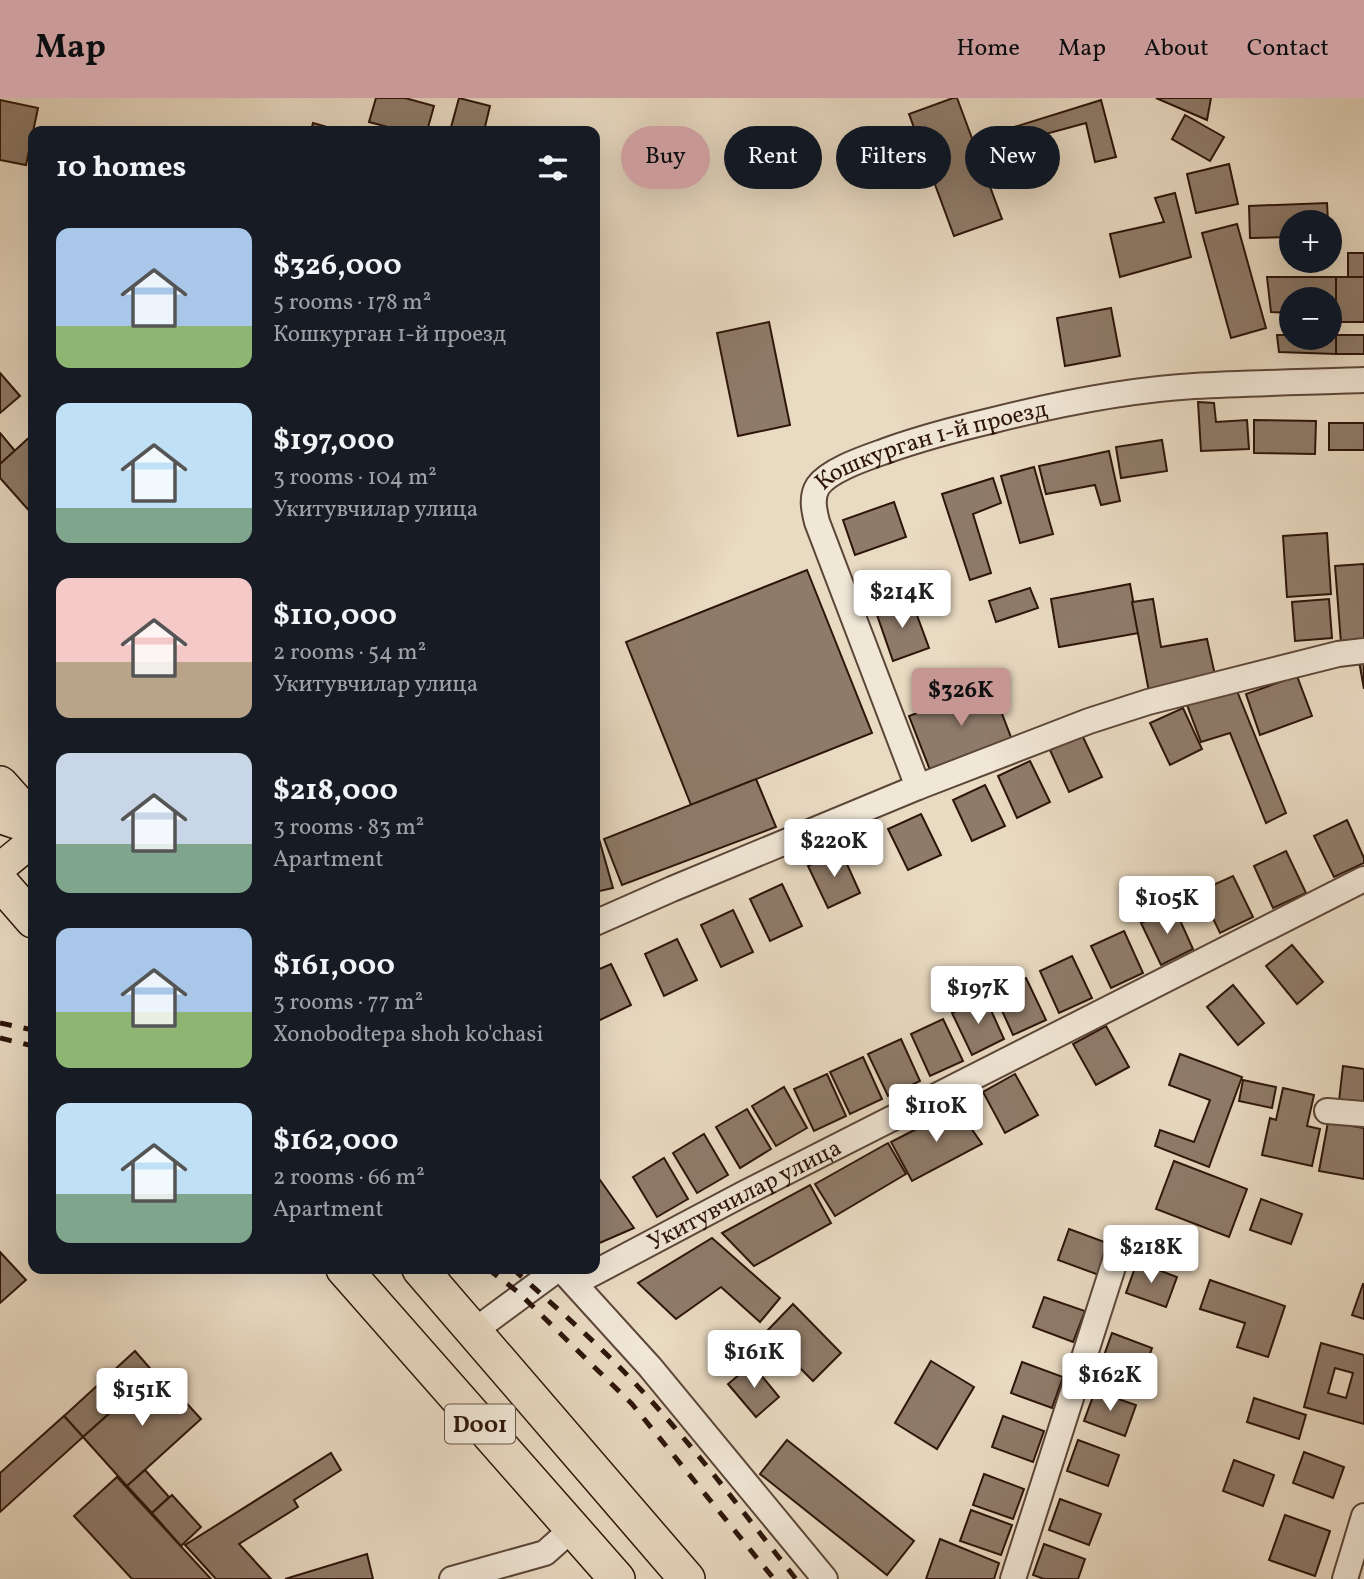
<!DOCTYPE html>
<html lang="en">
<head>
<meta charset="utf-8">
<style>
  :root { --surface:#171b24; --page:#20242c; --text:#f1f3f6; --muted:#9ea1a6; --accent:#c59692 }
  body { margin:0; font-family:Vollkorn,serif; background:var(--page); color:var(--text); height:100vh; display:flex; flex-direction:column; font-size:26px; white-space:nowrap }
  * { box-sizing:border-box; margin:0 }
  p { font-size:23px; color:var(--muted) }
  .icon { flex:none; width:38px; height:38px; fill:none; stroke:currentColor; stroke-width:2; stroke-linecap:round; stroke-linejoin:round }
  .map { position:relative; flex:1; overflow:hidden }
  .panel { position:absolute; left:28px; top:28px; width:572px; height:1148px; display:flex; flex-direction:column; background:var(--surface); border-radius:14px; box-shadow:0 7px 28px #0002 }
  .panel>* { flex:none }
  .guide { position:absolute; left:621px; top:28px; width:637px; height:63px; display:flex; gap:14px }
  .controls { position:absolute; left:1279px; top:112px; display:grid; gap:14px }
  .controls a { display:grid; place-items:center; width:63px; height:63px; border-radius:50%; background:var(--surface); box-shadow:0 7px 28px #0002; font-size:35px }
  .price { position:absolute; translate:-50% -60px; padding:0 16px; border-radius:7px; background:#fff; color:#222; font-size:23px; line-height:46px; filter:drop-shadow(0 2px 4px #0008) }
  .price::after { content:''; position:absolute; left:50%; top:42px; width:21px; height:16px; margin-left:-10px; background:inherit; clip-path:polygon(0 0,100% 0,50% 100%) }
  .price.active { background:var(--accent); color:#111 }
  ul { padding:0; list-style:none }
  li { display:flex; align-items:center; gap:21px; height:175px; padding:0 28px }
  li span { display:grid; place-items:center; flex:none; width:196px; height:140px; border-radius:14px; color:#555 }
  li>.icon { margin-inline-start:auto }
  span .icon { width:84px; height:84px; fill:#fffc; stroke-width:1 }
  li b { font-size:30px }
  h2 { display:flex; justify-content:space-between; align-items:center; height:84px; padding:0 28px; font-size:30px }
  .pill { padding:0 24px; border-radius:32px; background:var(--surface); box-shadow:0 7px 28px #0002; font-size:24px; line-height:63px }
  .pill.active { background:var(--accent); color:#111 }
  header { display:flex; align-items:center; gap:42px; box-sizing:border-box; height:98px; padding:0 35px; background:var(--accent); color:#111 }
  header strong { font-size:33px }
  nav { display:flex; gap:38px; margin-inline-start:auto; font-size:24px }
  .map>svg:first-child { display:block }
  .building { fill:#8f7b6a; stroke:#2d150a; stroke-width:2; fill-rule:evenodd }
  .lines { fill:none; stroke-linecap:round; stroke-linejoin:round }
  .minor-casing { stroke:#5c4638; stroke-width:28 }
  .major-casing { stroke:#2d150a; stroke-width:33 }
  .highway-casing { stroke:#2d150a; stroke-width:38 }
  .minor { stroke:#f1e7d7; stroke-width:24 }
  .major { stroke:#e9dac2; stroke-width:30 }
  .highway { stroke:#e9dac2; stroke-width:35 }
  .rail { stroke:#2d150a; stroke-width:5; stroke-dasharray:12 12; stroke-linecap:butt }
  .labels { text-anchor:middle; stroke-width:5; stroke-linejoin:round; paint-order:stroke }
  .shield { fill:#f1e7d7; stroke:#685448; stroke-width:2 }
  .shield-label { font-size:23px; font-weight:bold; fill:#2d150a }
  .street-label { font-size:24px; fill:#2d150a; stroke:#f1e7d7 }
</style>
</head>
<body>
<header>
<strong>Map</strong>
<nav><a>Home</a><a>Map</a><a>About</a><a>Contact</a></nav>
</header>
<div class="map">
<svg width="1364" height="1481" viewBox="0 0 1364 1481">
  <rect width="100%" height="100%" fill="#e9dac2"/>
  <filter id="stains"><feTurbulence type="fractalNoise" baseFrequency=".00286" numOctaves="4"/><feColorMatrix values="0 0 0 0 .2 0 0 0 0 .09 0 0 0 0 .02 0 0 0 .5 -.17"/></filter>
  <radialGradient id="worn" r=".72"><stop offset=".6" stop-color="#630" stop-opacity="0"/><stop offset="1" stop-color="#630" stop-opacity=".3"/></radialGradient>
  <g class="building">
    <path d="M376 0H405L434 8 427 33H403L369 24Z"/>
    <path d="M459 0 490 8 484 33H450Z"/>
    <path d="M953 0H957L1002 121 954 138 909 16Z"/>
    <path d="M1156 0H1211L1207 22Z"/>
    <path d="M0 2 38 10 26 67 0 62Z"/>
    <path d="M1101 2 1116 59 1095 64 1086 25 1016 44 1011 30Z"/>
    <path d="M1185 17 1224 39 1210 63 1172 41Z"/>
    <path d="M313 25 341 33H311Z"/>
    <path d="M1229 66 1238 106 1196 115 1187 76Z"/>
    <path d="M1175 95 1191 159 1120 179 1110 136 1164 124 1155 100Z"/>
    <path d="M1327 105 1328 124H1292V139L1250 140 1249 108Z"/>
    <path d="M1237 126 1266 230 1231 240 1202 135Z"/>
    <rect x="1348" y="155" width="16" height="24"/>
    <path d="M1267 179H1336V256L1279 254 1277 237H1292V240H1330V201H1292V215L1271 214Z"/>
    <rect x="1336" y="179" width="28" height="45"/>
    <path d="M1111 210 1120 258 1065 268 1057 220Z"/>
    <path d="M769 224 790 327 738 338 717 235Z"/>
    <rect x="1336" y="237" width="28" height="19"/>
    <path d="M0 275 20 298 0 315Z"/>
    <path d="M1198 304 1214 305 1216 324 1247 322 1249 351 1201 353Z"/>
    <path d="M1254 322 1316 323 1315 356 1254 355Z"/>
    <rect x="1329" y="325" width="35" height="27"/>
    <path d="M0 335 15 353 0 366Z"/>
    <path d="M33 336V417L0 380V366Z"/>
    <path d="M1162 342 1167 373 1121 380 1116 349Z"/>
    <path d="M1109 353 1120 403 1101 407 1095 387 1046 396 1039 368Z"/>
    <path d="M1034 369 1053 436 1020 445 1001 378Z"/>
    <path d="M993 380 1001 405 973 416 991 475 970 482 942 396Z"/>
    <path d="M894 404 906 439 855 457 843 422Z"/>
    <path d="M1327 435 1331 496 1287 499 1283 438Z"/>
    <path d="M1364 466V543L1341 545 1335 468Z"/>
    <path d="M807 472 872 635 691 707 626 544Z"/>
    <path d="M1130 486 1139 535 1059 549 1051 501Z"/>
    <path d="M1030 490 1038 510 996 524 989 503Z"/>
    <path d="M911 501 929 550 893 563 876 514Z"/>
    <path d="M1153 501 1161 549 1207 541 1215 577 1149 594 1132 504Z"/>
    <path d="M1329 501 1332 540 1295 543 1292 504Z"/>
    <path d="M1359 563H1364V591Z"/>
    <path d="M1297 578 1312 618 1260 637 1246 596Z"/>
    <path d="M991 587 1012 642 930 672 909 618Z"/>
    <path d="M1237 593 1286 715 1266 725 1230 635 1201 644 1187 607Z"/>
    <path d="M1183 610 1202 651 1170 667 1150 625Z"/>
    <path d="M1082 637 1102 679 1069 694 1050 652Z"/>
    <path d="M1030 663 1050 704 1017 720 998 678Z"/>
    <path d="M756 681 776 729 622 787 604 741Z"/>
    <path d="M985 687 1005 728 972 743 953 702Z"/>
    <path d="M921 716 941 757 908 772 888 731Z"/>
    <path d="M1347 722 1364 760V765L1334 779 1314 738Z"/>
    <path d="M595 727 613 790 595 794Z"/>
    <path d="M841 753 860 795 828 810 808 768Z"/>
    <path d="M1286 753 1306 795 1273 810 1254 768Z"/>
    <path d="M1233 778 1253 819 1220 835 1200 793Z"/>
    <path d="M782 786 802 828 770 843 750 801Z"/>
    <path d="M1174 809 1193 851 1161 867 1141 825Z"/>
    <path d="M733 812 753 854 721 869 701 827Z"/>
    <path d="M1124 833 1143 875 1111 890 1091 848Z"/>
    <path d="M677 841 697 882 664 898 645 856Z"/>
    <path d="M1292 847 1323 884 1297 906 1266 868Z"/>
    <path d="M1072 858 1092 900 1059 915 1040 873Z"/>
    <path d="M611 866 631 907 598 923 595 916V873Z"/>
    <path d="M1026 880 1046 922 1013 937 994 895Z"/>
    <path d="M1233 887 1264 925 1238 947 1207 909Z"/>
    <path d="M985 899 1004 941 972 957 952 915Z"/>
    <path d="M943 921 963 963 930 978 911 936Z"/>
    <path d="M1106 928 1129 969 1096 987 1073 946Z"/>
    <path d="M901 941 920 983 888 998 868 956Z"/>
    <path d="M1180 956 1242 979 1209 1069 1155 1048 1160 1032 1194 1044 1210 1002 1169 987Z"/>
    <path d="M863 959 882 1001 850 1016 830 974Z"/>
    <path d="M1343 968 1364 971V1005L1339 1003Z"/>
    <path d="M827 976 846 1018 814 1033 794 991Z"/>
    <path d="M1015 976 1038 1017 1005 1035 983 994Z"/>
    <path d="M1243 982 1276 989 1272 1010 1239 1003Z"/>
    <path d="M784 989 807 1030 776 1048 752 1008Z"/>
    <path d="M1283 990 1314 997 1307 1028 1320 1031 1312 1068 1262 1057 1270 1020 1276 1022Z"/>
    <path d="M957 1010 982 1046 912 1083 891 1044Z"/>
    <path d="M747 1011 771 1051 740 1070 716 1029Z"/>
    <path d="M1328 1024 1364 1030V1081L1319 1073Z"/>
    <path d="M704 1036 728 1077 697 1095 673 1055Z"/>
    <path d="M888 1045 906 1076 835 1118 815 1086Z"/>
    <path d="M664 1060 688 1101 657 1119 633 1079Z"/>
    <path d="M1174 1063 1247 1091 1229 1139 1156 1111Z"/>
    <path d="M595 1075 634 1130 595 1147Z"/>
    <path d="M810 1087 831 1125 754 1168 722 1135Z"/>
    <path d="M1261 1101 1302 1116 1291 1146 1250 1132Z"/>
    <path d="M1069 1131 1110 1146 1099 1177 1058 1162Z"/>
    <path d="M712 1140 780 1200 760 1224 721 1189 676 1221 638 1185Z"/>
    <path d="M0 1154 26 1182 0 1205Z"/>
    <path d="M1137 1164 1177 1179 1166 1209 1126 1195Z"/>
    <path d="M1210 1182 1285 1208 1268 1259 1237 1249 1245 1225 1200 1211Z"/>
    <path d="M1363 1186H1364V1221L1352 1217Z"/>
    <path d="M1044 1199 1085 1213 1073 1244 1033 1229Z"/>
    <path d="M793 1206 841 1255 813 1283 765 1235Z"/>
    <path d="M1112 1235 1152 1250 1141 1281 1101 1266Z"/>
    <path d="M1321 1245 1364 1257V1326L1304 1309ZM1335 1270 1353 1275 1346 1300 1328 1295Z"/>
    <path d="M135 1253 154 1275 83 1339 64 1318Z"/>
    <path d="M931 1263 974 1289 937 1351 895 1325Z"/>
    <path d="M1022 1264 1063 1279 1052 1310 1011 1295Z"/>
    <path d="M752 1266 779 1299 756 1319 728 1286Z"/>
    <path d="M157 1273 201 1321 127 1388 83 1339Z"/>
    <path d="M1095 1293 1136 1307 1125 1338 1084 1323Z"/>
    <path d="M1254 1300 1306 1317 1299 1341 1247 1324Z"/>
    <path d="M64 1318 83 1339 0 1414V1375Z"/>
    <path d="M1003 1318 1044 1333 1033 1364 992 1349Z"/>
    <path d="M787 1342 914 1443 887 1477 760 1376Z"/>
    <path d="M1078 1342 1119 1357 1108 1388 1067 1373Z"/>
    <path d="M1304 1354 1344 1369 1333 1400 1293 1385Z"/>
    <path d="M331 1355 341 1372 294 1402 298 1409 239 1446 271 1481H216L185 1447Z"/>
    <path d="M1234 1362 1274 1377 1263 1408 1223 1393Z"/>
    <path d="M145 1372 169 1399 152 1415 127 1388Z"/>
    <path d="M984 1376 1024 1391 1013 1421 973 1407Z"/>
    <path d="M117 1379 211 1481H132L74 1418Z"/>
    <path d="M172 1397 201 1429 181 1448 152 1415Z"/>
    <path d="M1060 1401 1101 1416 1089 1447 1049 1432Z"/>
    <path d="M971 1412 1012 1427 1001 1457 960 1443Z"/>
    <path d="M1285 1417 1330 1433 1315 1478 1269 1462Z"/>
    <path d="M940 1441 999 1465 994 1481H926Z"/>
    <path d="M1044 1446 1085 1461 1078 1481H1044L1033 1477Z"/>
    <path d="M367 1456 373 1481H285Z"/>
  </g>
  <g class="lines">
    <g class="minor-casing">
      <g id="minor">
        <path id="s1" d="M918 689 817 424C814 412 811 399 818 388 830 371 869 359 888 352 922 340 956 331 990 323 1057 306 1126 292 1194 288 1251 285 1307 284 1364 282"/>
        <path d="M595 825 672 791 918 689 1089 623 1148 604 1338 556 1364 553"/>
        <path d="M1327 1013 1364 1016"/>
        <path d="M561 1171 650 1269 825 1481"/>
        <path id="s2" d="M575 1185 743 1096 1364 781"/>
        <path d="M474 1233 558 1171"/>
        <path d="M452 1481 545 1455 572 1431"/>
        <path d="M1013 1481 1121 1144"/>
        <path d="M1345 1481 1364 1418"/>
      </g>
    </g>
    <g class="major-casing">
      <g id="major">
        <path d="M0 720 33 731"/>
        <path d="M0 770 33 743"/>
      </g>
    </g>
    <g class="highway-casing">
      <g id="highway">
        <path d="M0 686 33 723"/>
        <path d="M0 784 33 822"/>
        <path d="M344 1171 617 1481"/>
        <path d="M420 1171 687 1481"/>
      </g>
    </g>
    <use href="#minor" class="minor"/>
    <use href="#major" class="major"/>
    <use href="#highway" class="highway"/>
    <g class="rail">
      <path d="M0 925 33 932"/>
      <path d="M0 940 33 948"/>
      <path d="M488 1171 518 1194 632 1306 774 1481"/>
      <path d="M513 1171C552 1206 593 1241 630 1280 690 1343 742 1413 796 1481"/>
    </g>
  </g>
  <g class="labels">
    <rect class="shield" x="445" y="1306.5" width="70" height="39" rx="5"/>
    <g class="shield-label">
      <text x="480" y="1334">D001</text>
    </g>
    <g class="street-label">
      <text dy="8" stroke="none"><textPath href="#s1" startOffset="443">Кошкурган 1-й проезд</textPath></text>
      <text dy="8" stroke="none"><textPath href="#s2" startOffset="191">Укитувчилар улица</textPath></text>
    </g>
  </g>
  <rect width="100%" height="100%" filter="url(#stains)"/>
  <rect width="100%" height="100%" fill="url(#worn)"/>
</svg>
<div class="controls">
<a>+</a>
<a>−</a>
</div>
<b class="price" style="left:902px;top:532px">$214K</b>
<b class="price active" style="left:961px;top:630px">$326K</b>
<b class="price" style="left:834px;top:781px">$220K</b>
<b class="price" style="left:1167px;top:838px">$105K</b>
<b class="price" style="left:978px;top:928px">$197K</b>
<b class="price" style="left:936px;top:1046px">$110K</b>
<b class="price" style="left:1151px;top:1187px">$218K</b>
<b class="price" style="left:754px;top:1292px">$161K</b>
<b class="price" style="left:1110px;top:1315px">$162K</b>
<b class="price" style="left:142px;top:1330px">$151K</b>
<div class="guide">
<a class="pill active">Buy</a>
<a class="pill">Rent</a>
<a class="pill">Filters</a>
<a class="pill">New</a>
</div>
<section class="panel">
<h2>10 homes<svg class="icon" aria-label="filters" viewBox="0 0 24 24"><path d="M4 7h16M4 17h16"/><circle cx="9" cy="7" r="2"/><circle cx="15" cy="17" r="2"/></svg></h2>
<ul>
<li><span style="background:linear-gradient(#a9c7e8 70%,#8fb573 0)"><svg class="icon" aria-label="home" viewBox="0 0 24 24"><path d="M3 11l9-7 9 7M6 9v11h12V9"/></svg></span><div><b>$326,000</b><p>5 rooms · 178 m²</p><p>Кошкурган 1-й проезд</p></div></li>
<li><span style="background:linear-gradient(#bfe0f5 75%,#7fa58c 0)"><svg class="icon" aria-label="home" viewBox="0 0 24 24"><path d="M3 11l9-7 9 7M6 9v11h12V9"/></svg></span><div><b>$197,000</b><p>3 rooms · 104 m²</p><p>Укитувчилар улица</p></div></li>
<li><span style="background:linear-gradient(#f6c9c9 60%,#b9a48a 0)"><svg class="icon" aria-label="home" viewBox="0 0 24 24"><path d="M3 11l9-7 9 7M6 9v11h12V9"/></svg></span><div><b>$110,000</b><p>2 rooms · 54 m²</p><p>Укитувчилар улица</p></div></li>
<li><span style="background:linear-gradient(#c9d6e8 65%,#7fa58c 0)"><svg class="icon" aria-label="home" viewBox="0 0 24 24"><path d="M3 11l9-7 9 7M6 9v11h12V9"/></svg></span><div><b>$218,000</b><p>3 rooms · 83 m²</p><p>Apartment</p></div></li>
<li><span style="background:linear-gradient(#a9c7e8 60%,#8fb573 0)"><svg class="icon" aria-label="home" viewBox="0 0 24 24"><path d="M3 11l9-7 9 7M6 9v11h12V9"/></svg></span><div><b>$161,000</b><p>3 rooms · 77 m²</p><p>Xonobodtepa shoh ko'chasi</p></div></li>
<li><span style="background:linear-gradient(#bfe0f5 65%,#7fa58c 0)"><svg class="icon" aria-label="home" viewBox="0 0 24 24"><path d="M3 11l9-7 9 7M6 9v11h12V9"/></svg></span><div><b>$162,000</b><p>2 rooms · 66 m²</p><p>Apartment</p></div></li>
</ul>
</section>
</div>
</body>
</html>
